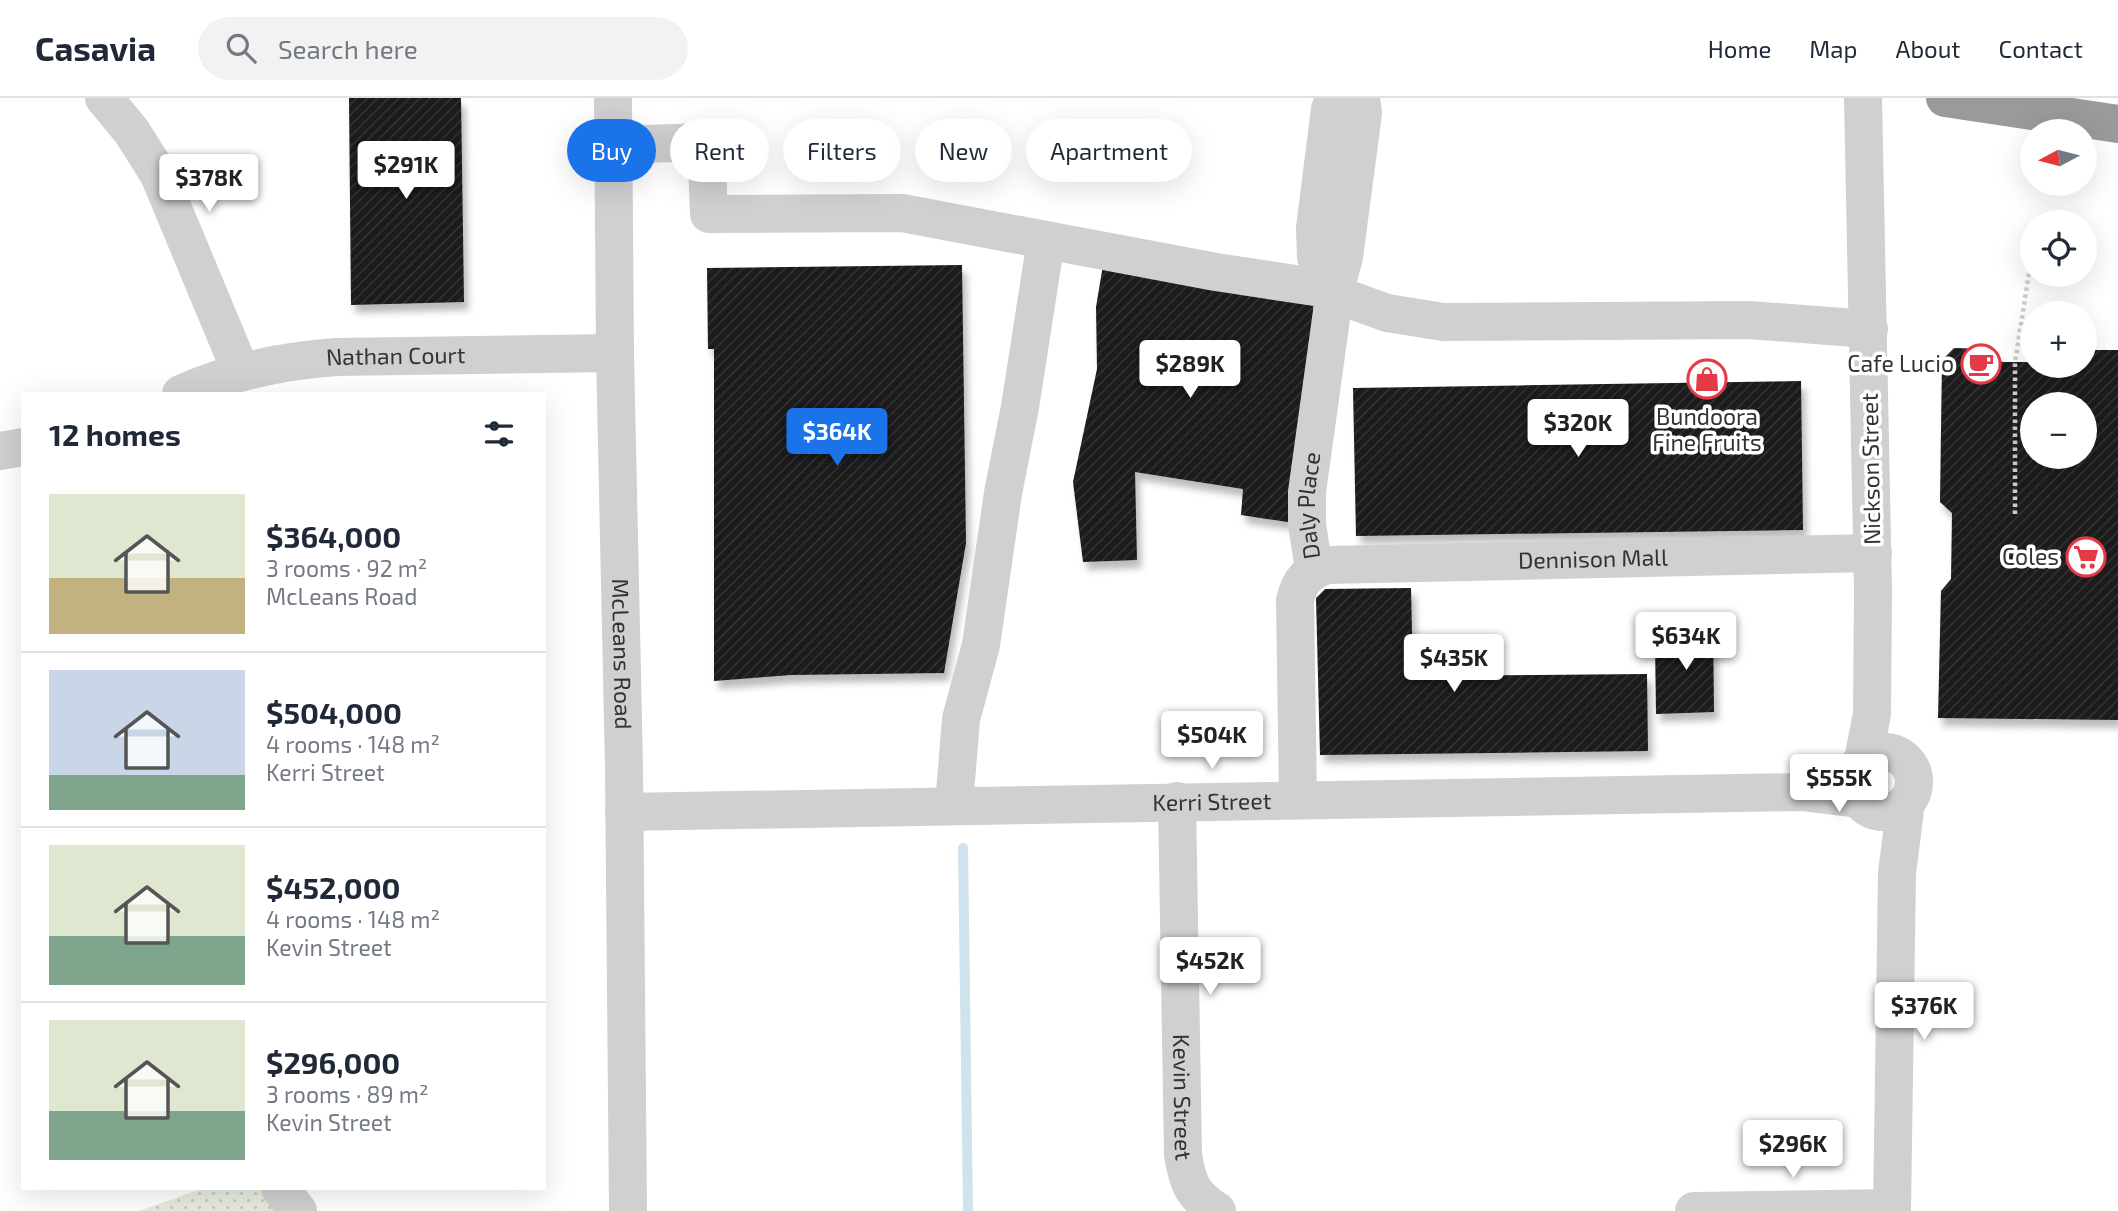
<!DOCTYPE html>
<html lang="en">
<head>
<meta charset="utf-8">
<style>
  :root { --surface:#fff; --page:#f2f2f3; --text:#1f2937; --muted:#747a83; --line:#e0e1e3; --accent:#1a73e8 }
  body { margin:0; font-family:"Exo 2",sans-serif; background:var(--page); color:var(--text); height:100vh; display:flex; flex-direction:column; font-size:26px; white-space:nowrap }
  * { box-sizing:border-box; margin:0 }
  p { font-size:23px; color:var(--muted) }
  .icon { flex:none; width:38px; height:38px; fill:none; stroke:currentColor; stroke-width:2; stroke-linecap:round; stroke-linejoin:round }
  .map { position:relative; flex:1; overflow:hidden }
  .drawer { position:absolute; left:21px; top:294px; width:525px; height:798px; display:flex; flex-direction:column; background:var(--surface); border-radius:0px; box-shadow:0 7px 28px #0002 }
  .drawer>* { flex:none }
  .guide { position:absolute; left:567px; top:21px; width:665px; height:63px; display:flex; gap:14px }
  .needle { width:46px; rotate:263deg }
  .buttons { position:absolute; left:2020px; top:21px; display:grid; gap:14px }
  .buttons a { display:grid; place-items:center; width:77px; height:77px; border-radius:50%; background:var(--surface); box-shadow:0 7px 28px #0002; font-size:35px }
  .price { position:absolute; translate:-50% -60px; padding:0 16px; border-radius:7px; background:#fff; color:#222; font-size:23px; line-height:46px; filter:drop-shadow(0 2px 4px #0008) }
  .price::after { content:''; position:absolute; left:50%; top:42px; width:21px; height:16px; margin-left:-10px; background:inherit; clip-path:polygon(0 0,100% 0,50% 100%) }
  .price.selected { background:var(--accent); color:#fff }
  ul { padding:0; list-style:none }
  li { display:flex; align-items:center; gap:21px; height:175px; padding:0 28px }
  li+li { border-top:2px solid var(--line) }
  li span { display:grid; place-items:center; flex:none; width:196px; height:140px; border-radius:0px; color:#555 }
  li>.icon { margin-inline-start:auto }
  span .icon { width:84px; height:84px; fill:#fffc; stroke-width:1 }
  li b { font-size:30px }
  h2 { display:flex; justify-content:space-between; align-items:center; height:84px; padding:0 28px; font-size:30px }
  .tag { padding:0 24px; border-radius:32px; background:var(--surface); box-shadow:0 7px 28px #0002; font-size:24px; line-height:63px }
  .tag.selected { background:var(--accent); color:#fff }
  header { display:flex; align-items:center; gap:42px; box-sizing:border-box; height:98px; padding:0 35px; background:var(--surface); border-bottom:2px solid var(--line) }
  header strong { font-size:33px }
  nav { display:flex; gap:38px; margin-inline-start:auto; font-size:24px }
  .search { width:490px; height:63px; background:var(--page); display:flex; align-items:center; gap:18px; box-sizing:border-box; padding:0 24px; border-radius:38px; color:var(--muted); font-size:26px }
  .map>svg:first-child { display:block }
  .grass { fill:url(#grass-dots) }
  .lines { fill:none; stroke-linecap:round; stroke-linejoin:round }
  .stream { stroke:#cfe2ee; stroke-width:10 }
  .building { fill:url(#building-hatch); fill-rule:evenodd; filter:url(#shadow) }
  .path { stroke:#cdcdcd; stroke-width:4.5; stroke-dasharray:3.5 3.5; stroke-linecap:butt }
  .minor { stroke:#d0d0d0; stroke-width:38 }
  .highway { stroke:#9a9a9a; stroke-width:38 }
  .labels { text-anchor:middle; stroke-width:7; stroke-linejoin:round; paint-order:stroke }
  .street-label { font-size:23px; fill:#333; stroke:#fff }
  .poi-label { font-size:23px; fill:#333; stroke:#fff; text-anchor:end }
</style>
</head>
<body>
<header>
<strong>Casavia</strong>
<div class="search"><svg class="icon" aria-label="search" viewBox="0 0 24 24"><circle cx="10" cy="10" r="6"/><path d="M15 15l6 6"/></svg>Search here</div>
<nav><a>Home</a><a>Map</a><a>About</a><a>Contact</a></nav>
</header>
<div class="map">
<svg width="2118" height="1113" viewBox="0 0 2118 1113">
  <defs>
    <pattern id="grass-dots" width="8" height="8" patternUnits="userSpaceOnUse" patternTransform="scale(1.75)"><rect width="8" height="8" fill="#e6ecdf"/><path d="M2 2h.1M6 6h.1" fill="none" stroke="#c6cbc0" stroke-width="1.8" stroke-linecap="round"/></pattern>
    <pattern id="building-hatch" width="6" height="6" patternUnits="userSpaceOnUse" patternTransform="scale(1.75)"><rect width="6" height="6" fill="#1a1a1a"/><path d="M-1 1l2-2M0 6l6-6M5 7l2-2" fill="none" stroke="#333"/></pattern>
    <filter id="shadow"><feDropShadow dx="4.5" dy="8" stdDeviation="3.5" flood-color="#0004"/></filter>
  </defs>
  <rect width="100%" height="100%" fill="#fff"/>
  <path class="grass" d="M204 1090H260L283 1113H139Z"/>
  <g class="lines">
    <path class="stream" d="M963 750 968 1113"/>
  </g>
  <g class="building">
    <path d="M349 0H461L464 204 351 207Z"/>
    <path d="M962 167 966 445 944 575 791 577 714 583V251H708L707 170Z"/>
    <path d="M1103 167 1314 204 1294 425 1241 417 1243 391 1135 374 1137 462 1083 464 1073 384 1097 271 1096 209Z"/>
    <path d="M1954 250 1991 251 2002 264H2027L2032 260V268H2084V252H2118V622L1938 620 1941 493 1951 481 1952 415 1940 404 1942 262ZM2032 306H2084V359H2032Z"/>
    <path d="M1801 283 1803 432 1356 438 1353 290Z"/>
    <path d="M1411 490 1413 578 1647 576 1648 653 1320 657 1316 500 1325 491Z"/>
    <path d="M1684 524H1713L1714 614 1656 616 1655 543 1684 542Z"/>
  </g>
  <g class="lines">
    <path class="path" d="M2015 416V264L2029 175"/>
    <g class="minor">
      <path d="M104 0 132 34 159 77 241 274"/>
      <path id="s1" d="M613 0 615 255 624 669 628 1113"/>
      <path d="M1335 0 1330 11 1315 130 1316 159 1323 176 1343 199 1387 215 1443 224 1749 222 1869 231"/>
      <path d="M613 47 706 44 709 116 902 115 1216 174 1335 192"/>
      <path id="s2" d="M181 296C230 273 282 263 336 259L615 255"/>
      <path d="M0 353 23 349"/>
      <path id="s3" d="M1314 472 1307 426V394L1335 192 1344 159 1363 15 1361 0"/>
      <circle cx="1884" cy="684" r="30"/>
      <path d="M1863 662 1872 616 1873 493 1863 0"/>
      <path id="s4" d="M1298 702 1295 502C1300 482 1308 474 1327 467L1873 455"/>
      <path id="s5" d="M1177 703 1183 1057C1188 1086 1192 1097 1217 1113"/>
      <path d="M954 708 961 621 981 547 1003 395 1020 309 1046 142"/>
      <path id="s6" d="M624 714 1801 694 1859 701"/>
      <path d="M280 1090 298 1113"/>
      <path d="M1694 1113 1892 1110"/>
      <path d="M1892 1113 1897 775 1906 704"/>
    </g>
    <path class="highway" d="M1945 0 2118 26"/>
  </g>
  <defs>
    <g id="cafe-ring" transform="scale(2.0125)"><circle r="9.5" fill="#fff" stroke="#e63946" stroke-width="1.5"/><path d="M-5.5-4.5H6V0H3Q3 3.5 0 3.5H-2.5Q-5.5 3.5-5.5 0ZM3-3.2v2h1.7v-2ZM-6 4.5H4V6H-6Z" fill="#e63946"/></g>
    <g id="shop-ring" transform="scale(2.0125)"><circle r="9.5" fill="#fff" stroke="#e63946" stroke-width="1.5"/><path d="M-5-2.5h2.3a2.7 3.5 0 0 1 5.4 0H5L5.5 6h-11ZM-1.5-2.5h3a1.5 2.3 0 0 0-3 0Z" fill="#e63946"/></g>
    <g id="supermarket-ring" transform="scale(2.0125)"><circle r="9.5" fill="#fff" stroke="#e63946" stroke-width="1.5"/><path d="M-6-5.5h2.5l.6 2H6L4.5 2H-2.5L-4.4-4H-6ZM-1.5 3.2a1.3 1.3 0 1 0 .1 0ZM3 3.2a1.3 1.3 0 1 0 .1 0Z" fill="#e63946"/></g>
  </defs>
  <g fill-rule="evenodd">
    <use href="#cafe-ring" x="1981" y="266"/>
    <use href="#shop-ring" x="1707" y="281"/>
    <use href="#supermarket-ring" x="2086" y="459"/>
  </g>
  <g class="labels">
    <g class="street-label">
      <text dy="8" stroke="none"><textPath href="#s2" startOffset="220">Nathan Court</textPath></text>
      <text transform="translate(1871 371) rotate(-91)" y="8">Nickson Street</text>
      <text dy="8" stroke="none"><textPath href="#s3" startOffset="65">Daly Place</textPath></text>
      <text dy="8" stroke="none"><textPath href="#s4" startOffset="516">Dennison Mall</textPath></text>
      <text dy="8" stroke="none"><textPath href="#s1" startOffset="556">McLeans Road</textPath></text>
      <text dy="8" stroke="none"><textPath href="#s6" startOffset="588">Kerri Street</textPath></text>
      <text dy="8" stroke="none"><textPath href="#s5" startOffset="296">Kevin Street</textPath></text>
    </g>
    <g class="poi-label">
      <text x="1954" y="274">Cafe Lucio</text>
      <text x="1707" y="327" text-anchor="middle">Bundoora<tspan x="1707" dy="26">Fine Fruits</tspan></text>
      <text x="2059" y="467">Coles</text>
    </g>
  </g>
</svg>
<div class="buttons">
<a><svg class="needle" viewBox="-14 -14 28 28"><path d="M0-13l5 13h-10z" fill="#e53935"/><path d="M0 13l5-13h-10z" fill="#747a83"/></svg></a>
<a><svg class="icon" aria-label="locate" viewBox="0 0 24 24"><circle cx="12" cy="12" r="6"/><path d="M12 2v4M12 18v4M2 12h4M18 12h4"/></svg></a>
<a>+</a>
<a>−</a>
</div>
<b class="price" style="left:406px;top:103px">$291K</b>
<b class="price" style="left:209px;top:116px">$378K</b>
<b class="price" style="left:1190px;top:302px">$289K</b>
<b class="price" style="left:1578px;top:361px">$320K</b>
<b class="price selected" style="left:837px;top:370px">$364K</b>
<b class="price" style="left:1686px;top:574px">$634K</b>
<b class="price" style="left:1454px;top:596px">$435K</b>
<b class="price" style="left:1212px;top:673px">$504K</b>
<b class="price" style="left:1839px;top:716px">$555K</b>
<b class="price" style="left:1210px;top:899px">$452K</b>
<b class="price" style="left:1924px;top:944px">$376K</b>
<b class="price" style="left:1793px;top:1082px">$296K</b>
<div class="guide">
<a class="tag selected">Buy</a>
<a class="tag">Rent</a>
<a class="tag">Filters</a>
<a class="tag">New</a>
<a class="tag">Apartment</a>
</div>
<section class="drawer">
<h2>12 homes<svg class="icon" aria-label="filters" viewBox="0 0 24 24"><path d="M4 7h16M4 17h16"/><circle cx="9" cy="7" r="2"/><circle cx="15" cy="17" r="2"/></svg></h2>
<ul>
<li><span style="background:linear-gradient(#dfe7d0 60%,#c2b280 0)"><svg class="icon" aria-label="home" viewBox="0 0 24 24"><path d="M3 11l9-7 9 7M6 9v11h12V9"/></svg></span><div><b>$364,000</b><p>3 rooms · 92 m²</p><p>McLeans Road</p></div></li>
<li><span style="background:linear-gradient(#c9d6e8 75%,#7fa58c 0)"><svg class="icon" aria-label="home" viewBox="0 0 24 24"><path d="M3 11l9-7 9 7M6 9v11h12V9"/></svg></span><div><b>$504,000</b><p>4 rooms · 148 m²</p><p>Kerri Street</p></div></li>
<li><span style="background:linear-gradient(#dfe7d0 65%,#7fa58c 0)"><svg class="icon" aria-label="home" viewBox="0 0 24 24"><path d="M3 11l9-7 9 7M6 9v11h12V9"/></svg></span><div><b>$452,000</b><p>4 rooms · 148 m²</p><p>Kevin Street</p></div></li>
<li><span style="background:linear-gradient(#dfe7d0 65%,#7fa58c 0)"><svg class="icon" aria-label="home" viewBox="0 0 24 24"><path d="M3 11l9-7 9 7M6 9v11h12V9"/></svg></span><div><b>$296,000</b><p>3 rooms · 89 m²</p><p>Kevin Street</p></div></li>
</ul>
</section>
</div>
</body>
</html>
